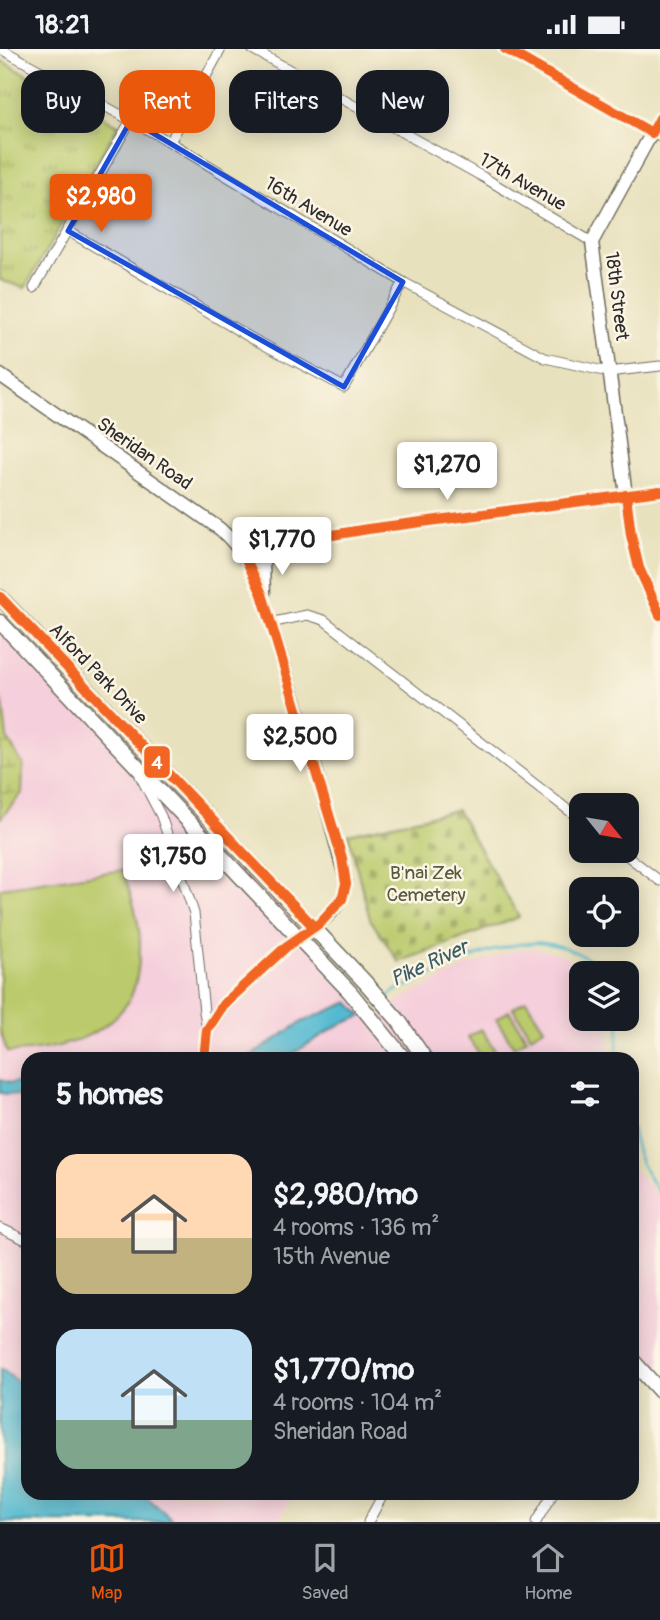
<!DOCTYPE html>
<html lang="en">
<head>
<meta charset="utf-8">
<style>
  :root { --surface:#171b24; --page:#242831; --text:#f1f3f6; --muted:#9ea1a6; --line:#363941; --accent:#ea580c }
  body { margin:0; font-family:Pangolin,sans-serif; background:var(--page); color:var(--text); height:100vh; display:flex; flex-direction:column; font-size:26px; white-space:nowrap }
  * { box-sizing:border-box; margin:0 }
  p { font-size:23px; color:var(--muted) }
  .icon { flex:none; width:38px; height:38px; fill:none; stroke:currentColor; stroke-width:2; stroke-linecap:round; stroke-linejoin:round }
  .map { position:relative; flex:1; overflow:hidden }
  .drawer { position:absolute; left:21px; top:1003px; width:618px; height:448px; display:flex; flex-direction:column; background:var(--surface); border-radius:21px; box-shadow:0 4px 18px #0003 }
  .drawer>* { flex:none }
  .top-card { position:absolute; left:21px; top:21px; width:620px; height:63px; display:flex; gap:14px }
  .needle { width:46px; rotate:120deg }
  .controls { position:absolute; left:569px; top:744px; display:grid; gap:14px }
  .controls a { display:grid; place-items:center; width:70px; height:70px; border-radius:14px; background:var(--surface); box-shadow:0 4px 18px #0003; font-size:35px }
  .price { position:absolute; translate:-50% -60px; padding:0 16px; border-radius:7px; background:#fff; color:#222; font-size:23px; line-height:46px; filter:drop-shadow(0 2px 4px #0008) }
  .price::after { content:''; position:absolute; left:50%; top:42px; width:21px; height:16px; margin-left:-10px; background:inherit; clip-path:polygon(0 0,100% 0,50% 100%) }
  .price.active { background:var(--accent); color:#fff }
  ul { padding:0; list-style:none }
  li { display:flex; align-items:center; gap:21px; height:175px; padding:0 35px }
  li span { display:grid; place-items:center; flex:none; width:196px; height:140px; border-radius:21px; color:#555 }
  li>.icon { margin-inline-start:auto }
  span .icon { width:84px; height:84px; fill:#fffc; stroke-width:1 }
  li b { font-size:30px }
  h2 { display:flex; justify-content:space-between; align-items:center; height:84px; padding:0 35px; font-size:30px }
  .tag { padding:0 24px; border-radius:21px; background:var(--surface); box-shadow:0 4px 18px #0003; font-size:24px; line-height:63px }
  .tag.active { background:var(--accent); color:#fff }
  .status { display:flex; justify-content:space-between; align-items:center; height:49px; padding:0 35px; background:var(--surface); direction:ltr }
  .status svg { height:19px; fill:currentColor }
  .menu { display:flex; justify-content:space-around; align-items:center; height:98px; border-top:2px solid var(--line); background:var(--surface); font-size:19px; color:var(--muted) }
  .menu a { display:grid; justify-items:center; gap:4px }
  .menu .active { color:var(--accent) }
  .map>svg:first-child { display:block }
  .built { fill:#f5cfdb }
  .grass { fill:#bbca6c; stroke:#737a4c; stroke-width:2 }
  .wetland { fill:url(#wetland-marsh); stroke:#737a4c; stroke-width:2 }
  .cemetery { fill:url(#cemetery-stones); stroke:#737a4c; stroke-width:2 }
  .park { fill:url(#park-tufts); stroke:#737a4c; stroke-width:2 }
  .water { fill:#52b9d0; stroke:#3e727e; stroke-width:2 }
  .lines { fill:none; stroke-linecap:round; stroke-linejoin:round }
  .stream { stroke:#52b9d0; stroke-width:2.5 }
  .street-casing { stroke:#6d6b5e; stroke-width:11 }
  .secondary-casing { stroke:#6d6b5e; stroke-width:15 }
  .primary-casing { stroke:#6d6b5e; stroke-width:17 }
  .street { stroke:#fff; stroke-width:9 }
  .secondary { stroke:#fff; stroke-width:12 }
  .primary { stroke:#fff; stroke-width:14 }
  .bus-1-casing { stroke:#fcf5e5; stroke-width:16 }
  .bus-1 { stroke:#f26522; stroke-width:10 }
  .marked { fill:#1d4ed8; fill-opacity:0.2; stroke:#1d4ed8; stroke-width:5; stroke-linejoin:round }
  .labels { text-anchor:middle; stroke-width:5; stroke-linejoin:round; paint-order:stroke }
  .street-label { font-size:19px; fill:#2b2b2b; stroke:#fcf5e5 }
  .park-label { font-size:19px; fill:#565b3e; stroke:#fcf5e5 }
  .water-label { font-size:21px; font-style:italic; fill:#395d65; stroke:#fcf5e5 }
  .line-badge { stroke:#fcf5e5; stroke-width:2.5 }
  .badge-label { font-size:19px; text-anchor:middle; font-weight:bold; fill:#fff }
</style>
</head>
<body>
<div class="status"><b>18:21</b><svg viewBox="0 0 49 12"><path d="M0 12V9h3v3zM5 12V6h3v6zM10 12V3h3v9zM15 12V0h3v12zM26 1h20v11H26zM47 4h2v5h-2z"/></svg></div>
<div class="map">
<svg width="660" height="1473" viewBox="0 0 660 1473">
  <defs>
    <pattern id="wetland-marsh" width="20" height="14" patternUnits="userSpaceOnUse" patternTransform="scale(1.75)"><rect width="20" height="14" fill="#bbca6c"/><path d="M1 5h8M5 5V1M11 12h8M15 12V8" fill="none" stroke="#98a459"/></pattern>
    <pattern id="cemetery-stones" width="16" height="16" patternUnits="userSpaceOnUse" patternTransform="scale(1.75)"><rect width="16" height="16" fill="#bbca6c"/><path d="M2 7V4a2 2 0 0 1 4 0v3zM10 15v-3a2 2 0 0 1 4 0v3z" fill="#98a459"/></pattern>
    <pattern id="park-tufts" width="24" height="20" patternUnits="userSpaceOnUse" patternTransform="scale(1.75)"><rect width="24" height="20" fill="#bbca6c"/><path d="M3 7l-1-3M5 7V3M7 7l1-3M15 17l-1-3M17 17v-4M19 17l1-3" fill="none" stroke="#98a459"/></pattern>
  </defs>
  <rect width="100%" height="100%" fill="#fcf5e5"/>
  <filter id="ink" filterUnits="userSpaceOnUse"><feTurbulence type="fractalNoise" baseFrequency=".0143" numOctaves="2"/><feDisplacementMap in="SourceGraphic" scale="14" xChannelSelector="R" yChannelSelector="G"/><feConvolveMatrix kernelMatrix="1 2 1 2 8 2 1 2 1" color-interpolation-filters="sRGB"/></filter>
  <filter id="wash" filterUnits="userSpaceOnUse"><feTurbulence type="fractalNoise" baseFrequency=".00686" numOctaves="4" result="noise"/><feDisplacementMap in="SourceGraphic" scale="28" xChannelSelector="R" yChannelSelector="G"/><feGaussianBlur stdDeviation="1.57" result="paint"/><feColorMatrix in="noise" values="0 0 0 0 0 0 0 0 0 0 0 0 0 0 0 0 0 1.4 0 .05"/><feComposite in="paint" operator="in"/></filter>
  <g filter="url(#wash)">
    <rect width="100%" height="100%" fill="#e8e1bd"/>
    <g class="built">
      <path d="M0 564 207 777 378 966 399 951 470 916 510 902 534 899 558 904 597 924H581V970H609V1010H28V1341L0 1319Z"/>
      <path d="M632 1118 660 1150V1328L632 1296Z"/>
      <path d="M142 1444H295L277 1473H175Z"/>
    </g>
    <g class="grass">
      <path d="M123 821C130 845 140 870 140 895 140 912 137 938 128 953 101 992 50 1003 7 1003L0 981V839Z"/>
      <path d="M526 951 544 979 531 987 513 959Z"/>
      <path d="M509 962 527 990 514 998 496 970Z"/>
      <path d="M481 980 499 1008 482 1010 468 988Z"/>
    </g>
    <path class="wetland" d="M0 649 3 655 7 689 23 716 22 744 0 770Z"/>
    <path class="cemetery" d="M457 761 519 868 399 913 370 870 348 785Z"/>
    <path class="park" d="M0 11 118 76 25 239 0 231Z"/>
    <g class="water">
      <path d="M349 953 362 967 339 976 284 1010H246L302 973Z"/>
      <path d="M0 1031 11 1034 28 1032V1048L0 1044Z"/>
      <path d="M0 1319 28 1341V1444H142L175 1473H0Z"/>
    </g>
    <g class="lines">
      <g class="stream">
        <path d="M384 950 395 942C435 925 489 896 532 894 561 892 589 909 611 924"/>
        <path d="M616 1010 620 970"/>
        <path d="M632 1079C636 1108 643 1121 660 1145"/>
      </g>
    </g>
  </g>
  <g filter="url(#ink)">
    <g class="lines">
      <g class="street-casing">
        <g id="street">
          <path d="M1 0 170 93 403 233 545 309 608 323 660 317"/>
          <path d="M252 0 483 128 592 193"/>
          <path d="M505 0 660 88"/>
          <path d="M170 93 221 0"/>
          <path d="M68 182 253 290 344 338 403 233"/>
          <path d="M34 239 131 71"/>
          <path d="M626 446 631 486 639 519 660 566"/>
          <path d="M270 574 307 566 324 571 581 771"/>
          <path d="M140 727 161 767 194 864 204 963C209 983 204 990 204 1010"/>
          <path d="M621 802 660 832"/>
          <path d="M208 978 222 957 287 897 299 891"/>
          <path d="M0 1179 28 1192"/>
          <path d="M368 1473 384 1444"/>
          <path d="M536 1473 553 1444"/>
        </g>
      </g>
      <g class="secondary-casing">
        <g id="secondary">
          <path d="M0 326 220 480C239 497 252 518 261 542L314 713 346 832C345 859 318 875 299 891"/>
          <path d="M626 446 592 193 660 69"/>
          <path d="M246 510 273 496 368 480 660 442"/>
          <path d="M264 545 263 512 273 496"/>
        </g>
      </g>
      <g class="primary-casing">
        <g id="primary">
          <path d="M0 548 365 933 399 972 425 1010"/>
          <path d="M0 573 350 943 404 1010"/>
          <path d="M632 1311 660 1342"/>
        </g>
      </g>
      <use href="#street" class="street"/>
      <use href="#secondary" class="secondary"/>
      <use href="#primary" class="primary"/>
      <g class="bus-1-casing">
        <g id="bus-1">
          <path d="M505 0 652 84 660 69"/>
          <path d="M626 446 631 486 639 519 660 566"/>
          <path d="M0 548 314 878"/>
          <path d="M204 1010 207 981 223 956 287 897 320 874 342 850 346 835 342 809 262 545 246 510 273 496 368 480 660 442"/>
        </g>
      </g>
      <use href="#bus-1" class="bus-1"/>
    </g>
  </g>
  <path class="marked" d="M131 71 403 233 344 338 68 182Z"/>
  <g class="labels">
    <g class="street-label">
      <text transform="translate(523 132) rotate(30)" y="7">17th Avenue</text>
      <text transform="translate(309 157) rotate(31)" y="7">16th Avenue</text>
      <text transform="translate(618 247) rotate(83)" y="7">18th Street</text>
      <text transform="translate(145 404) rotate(35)" y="7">Sheridan Road</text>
      <text transform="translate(99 624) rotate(46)" y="7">Alford Park Drive</text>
    </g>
    <g class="park-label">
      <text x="426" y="830">B'nai Zek<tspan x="426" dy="22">Cemetery</tspan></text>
    </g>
    <g class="water-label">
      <text transform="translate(429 914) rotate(-25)" y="7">Pike River</text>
    </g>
  </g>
  <rect class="line-badge" x="143" y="696" width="28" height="34" rx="7" fill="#f26522"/>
  <g class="badge-label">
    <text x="157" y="720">4</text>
  </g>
</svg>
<div class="controls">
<a><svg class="needle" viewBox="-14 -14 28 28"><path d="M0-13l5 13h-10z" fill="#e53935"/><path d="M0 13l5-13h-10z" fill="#9ea1a6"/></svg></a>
<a><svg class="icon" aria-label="locate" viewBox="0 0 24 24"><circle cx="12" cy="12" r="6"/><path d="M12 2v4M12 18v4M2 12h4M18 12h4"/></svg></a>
<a><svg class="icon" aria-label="layers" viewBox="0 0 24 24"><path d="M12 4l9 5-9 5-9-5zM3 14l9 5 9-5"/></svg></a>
</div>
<b class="price active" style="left:101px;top:185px">$2,980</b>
<b class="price" style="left:447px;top:453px">$1,270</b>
<b class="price" style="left:282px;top:528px">$1,770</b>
<b class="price" style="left:300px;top:725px">$2,500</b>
<b class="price" style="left:173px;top:845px">$1,750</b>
<div class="top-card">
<a class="tag">Buy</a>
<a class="tag active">Rent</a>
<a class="tag">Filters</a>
<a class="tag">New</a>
</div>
<section class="drawer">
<h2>5 homes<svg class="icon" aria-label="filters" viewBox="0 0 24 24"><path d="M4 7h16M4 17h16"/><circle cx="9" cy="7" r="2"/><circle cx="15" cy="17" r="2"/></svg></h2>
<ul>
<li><span style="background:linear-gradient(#ffd9b3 60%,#c2b280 0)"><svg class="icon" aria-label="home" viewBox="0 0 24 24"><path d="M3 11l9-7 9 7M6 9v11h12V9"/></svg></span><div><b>$2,980/mo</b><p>4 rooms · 136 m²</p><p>15th Avenue</p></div></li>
<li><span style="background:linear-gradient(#bfe0f5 65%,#7fa58c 0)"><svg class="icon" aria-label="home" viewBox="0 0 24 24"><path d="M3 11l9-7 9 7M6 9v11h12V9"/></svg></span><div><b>$1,770/mo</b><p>4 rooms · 104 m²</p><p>Sheridan Road</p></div></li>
</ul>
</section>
</div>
<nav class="menu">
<a class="active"><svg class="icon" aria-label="map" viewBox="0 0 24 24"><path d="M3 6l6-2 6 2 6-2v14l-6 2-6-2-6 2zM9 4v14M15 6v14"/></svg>Map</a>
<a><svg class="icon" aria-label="saved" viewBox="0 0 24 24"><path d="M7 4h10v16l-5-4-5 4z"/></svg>Saved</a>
<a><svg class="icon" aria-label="home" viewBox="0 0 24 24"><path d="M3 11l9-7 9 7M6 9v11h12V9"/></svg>Home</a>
</nav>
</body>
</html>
